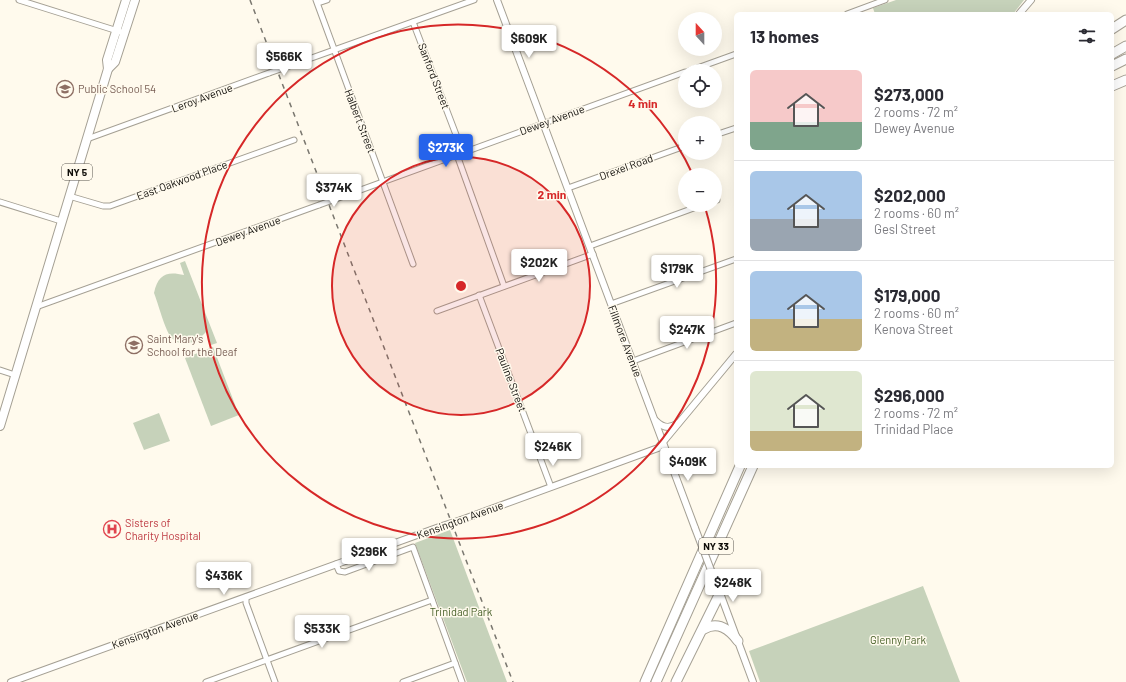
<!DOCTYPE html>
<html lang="en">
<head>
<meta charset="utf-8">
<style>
  :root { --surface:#fff; --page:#f2f2f3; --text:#2b2b33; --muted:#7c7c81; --line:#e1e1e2; --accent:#2563eb }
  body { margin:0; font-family:Barlow,sans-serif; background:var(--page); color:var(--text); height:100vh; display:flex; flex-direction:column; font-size:15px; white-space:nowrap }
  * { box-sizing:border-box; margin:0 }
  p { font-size:13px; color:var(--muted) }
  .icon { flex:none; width:22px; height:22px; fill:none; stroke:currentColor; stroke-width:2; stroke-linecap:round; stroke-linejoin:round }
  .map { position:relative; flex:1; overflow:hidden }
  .panel { position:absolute; left:734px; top:12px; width:380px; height:456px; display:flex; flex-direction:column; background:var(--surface); border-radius:6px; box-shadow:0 4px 16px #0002 }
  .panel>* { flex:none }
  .needle { width:26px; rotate:339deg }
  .controls { position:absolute; left:678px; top:12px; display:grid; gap:8px }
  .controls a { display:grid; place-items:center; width:44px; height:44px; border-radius:50%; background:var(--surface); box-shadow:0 4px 16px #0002; font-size:20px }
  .price { position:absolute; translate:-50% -34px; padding:0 9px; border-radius:4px; background:#fff; color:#222; font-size:13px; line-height:26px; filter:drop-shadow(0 1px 2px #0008) }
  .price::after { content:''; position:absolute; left:50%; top:24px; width:12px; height:9px; margin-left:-6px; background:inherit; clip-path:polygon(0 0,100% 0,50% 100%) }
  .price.on { background:var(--accent); color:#fff }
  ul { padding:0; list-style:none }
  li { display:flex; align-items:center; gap:12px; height:100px; padding:0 16px }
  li+li { border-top:1px solid var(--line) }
  li span { display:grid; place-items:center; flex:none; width:112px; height:80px; border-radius:6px; color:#555 }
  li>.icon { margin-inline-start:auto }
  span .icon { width:48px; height:48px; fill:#fffc; stroke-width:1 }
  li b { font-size:17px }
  h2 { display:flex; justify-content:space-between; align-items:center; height:48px; padding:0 16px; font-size:17px }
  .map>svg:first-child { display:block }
  .green { fill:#c6d2ba }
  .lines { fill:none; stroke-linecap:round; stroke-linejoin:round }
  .minor-casing { stroke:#a5a094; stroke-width:7 }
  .tertiary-casing { stroke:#a5a094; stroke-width:8 }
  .primary-casing { stroke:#a5a094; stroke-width:10 }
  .motorway-casing { stroke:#a5a094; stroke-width:11 }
  .minor { stroke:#fff; stroke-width:5 }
  .tertiary { stroke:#fff; stroke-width:6 }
  .primary { stroke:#fff; stroke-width:8 }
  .motorway { stroke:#fff; stroke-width:9 }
  .rail { stroke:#7a776f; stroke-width:1.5; stroke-dasharray:5 5; stroke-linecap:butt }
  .minor-bridge-casing { stroke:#a5a094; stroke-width:7; stroke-linecap:butt }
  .tertiary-bridge-casing { stroke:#a5a094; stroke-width:8; stroke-linecap:butt }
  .minor-bridge { stroke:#fff; stroke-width:5 }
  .tertiary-bridge { stroke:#fff; stroke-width:6 }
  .ring { fill:none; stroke:#d62828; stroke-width:2 }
  .labels { text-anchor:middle; stroke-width:3; stroke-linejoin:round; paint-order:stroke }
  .shield { fill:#fffaed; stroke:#58554e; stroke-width:1 }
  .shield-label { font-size:10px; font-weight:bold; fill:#100e0a }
  .street-label { font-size:11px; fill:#100e0a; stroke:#fffaed }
  .education-label { font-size:11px; fill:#785e54; stroke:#fffaed; text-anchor:start }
  .health-label { font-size:11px; fill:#be3a42; stroke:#fffaed; text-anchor:start }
  .park-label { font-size:11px; fill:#486029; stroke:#fffaed }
  .centre { fill:#d62828; stroke:#fffaed; stroke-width:2 }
  .ring-label { font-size:12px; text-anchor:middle; font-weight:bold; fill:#d62828; stroke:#fffaed; stroke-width:3; stroke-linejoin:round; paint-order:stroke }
</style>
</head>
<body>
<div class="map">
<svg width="1126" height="682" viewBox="0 0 1126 682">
  <rect width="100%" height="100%" fill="#fffaed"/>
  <g class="green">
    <path d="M896 0H1024L1013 14H875L873 8Z"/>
    <path d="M185 261 217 343 211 345 206 332C197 342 182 350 171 337 165 330 158 303 154 293 158 274 167 271 184 275L180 263Z"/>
    <path d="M213 347 239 415 211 426 185 358Z"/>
    <path d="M159 413 170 441 144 450 133 423Z"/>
    <path d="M450 530 507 682H467L415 543Z"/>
    <path d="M923 586 960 682H760L749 651Z"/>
  </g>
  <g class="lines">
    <g class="minor-casing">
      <g id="minor">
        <path d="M19 0 124 33"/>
        <path d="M316 0 413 264"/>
        <path d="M318 3 327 0"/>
        <path d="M847 14 885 0"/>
        <path d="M413 22 463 153"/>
        <path d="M292 65 474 0"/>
        <path d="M689 71 736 54"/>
        <path d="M715 135 736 128"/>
        <path d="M87 139 269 73"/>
        <path d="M457 155 504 286"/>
        <path d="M568 188 685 146"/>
        <path d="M69 196 103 206H110L294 140"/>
        <path d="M344 196 685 72"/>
        <path d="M715 200H717"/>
        <path d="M0 202 61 221"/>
        <path d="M590 246 702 205"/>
        <path d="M479 295 551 487"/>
        <path d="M611 304 736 259"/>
        <path d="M36 307 319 205"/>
        <path d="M437 311 593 254"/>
        <path d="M633 361 736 323"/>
        <path d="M0 370 15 375"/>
        <path d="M336 564 339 571 345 572 413 547 462 682"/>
        <path d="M246 597V603L275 682"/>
        <path d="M206 682 432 600"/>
        <path d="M403 682 455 663"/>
      </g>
    </g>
    <g class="tertiary-casing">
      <g id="tertiary">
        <path d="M497 0 695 528"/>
        <path d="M1019 14 1031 0"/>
        <path d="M656 421C663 428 670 429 678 423"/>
        <path d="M461 520 658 448 736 354"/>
        <path d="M720 593 753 682"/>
        <path d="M11 682 442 526"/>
      </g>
    </g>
    <g class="primary-casing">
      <g id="primary">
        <path d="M108 69 115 62 135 0"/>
        <path d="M0 426 108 69 107 60 126 0"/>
      </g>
    </g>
    <g class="motorway-casing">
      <g id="motorway">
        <path d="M1112 29 1126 20"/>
        <path d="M1112 54 1126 46"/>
        <path d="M1112 66 1126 59"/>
        <path d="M1112 86 1126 80"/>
        <path d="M704 629C718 621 729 629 738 641"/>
        <path d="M645 682 740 466"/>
        <path d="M656 682 753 466"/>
        <path d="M676 682 720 593"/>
      </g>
    </g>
    <use href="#minor" class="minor"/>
    <use href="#tertiary" class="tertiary"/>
    <use href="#primary" class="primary"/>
    <use href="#motorway" class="motorway"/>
    <path class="rail" d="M250 0 513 682"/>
    <g class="minor-bridge-casing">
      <g id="minor-bridge">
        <path d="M269 73 292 65"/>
        <path d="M319 205 344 196"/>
      </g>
    </g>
    <g class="tertiary-bridge-casing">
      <g id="tertiary-bridge">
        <path d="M442 526 461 520"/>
        <path d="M695 528 717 586"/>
      </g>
    </g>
    <use href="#minor-bridge" class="minor-bridge"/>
    <use href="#tertiary-bridge" class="tertiary-bridge"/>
  </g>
  <circle cx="461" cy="286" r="129" fill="#d62828" fill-opacity=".12"/>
  <g class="ring">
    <circle cx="461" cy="286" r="129"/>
    <path d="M705 207A257 257 0 1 1 692 173"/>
  </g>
  <defs>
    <g id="school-ring" transform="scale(0.9)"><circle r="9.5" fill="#fffaed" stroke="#8d6e63" stroke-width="1.5"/><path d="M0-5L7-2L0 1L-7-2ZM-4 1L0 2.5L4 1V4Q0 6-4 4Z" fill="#8d6e63"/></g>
    <g id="hospital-ring" transform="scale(0.9)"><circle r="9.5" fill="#fffaed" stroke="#e0444e" stroke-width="1.5"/><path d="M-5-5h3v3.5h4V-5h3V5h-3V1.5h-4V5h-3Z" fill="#e0444e"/></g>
  </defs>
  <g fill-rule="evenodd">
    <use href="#school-ring" x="65" y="89"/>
    <use href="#school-ring" x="134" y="345"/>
    <use href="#hospital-ring" x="112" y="529"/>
  </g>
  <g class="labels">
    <g class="shield">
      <rect x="62" y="164" width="30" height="16" rx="3"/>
      <rect x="699" y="538" width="34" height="16" rx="3"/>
    </g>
    <g class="shield-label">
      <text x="77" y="176">NY 5</text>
      <text x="716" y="550">NY 33</text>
    </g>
    <g class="street-label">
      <text transform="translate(434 76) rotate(69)" y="4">Sanford Street</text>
      <text transform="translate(202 98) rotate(-20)" y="4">Leroy Avenue</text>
      <text transform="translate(552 120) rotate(-20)" y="4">Dewey Avenue</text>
      <text transform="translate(360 121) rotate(69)" y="4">Halbert Street</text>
      <text transform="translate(626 167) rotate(-20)" y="4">Drexel Road</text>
      <text transform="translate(182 180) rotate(-20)" y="4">East Oakwood Place</text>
      <text transform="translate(248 231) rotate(-20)" y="4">Dewey Avenue</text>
      <text transform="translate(625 341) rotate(69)" y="4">Fillmore Avenue</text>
      <text transform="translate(511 380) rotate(69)" y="4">Pauline Street</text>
      <text transform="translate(460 520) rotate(-20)" y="4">Kensington Avenue</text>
      <text transform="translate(155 630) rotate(-20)" y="4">Kensington Avenue</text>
    </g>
    <g class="education-label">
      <text x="78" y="93">Public School 54</text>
      <text x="147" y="343">Saint Mary's<tspan x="147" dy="13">School for the Deaf</tspan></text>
    </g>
    <g class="health-label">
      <text x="125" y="527">Sisters of<tspan x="125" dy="13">Charity Hospital</tspan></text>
    </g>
    <g class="park-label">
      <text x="461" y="616">Trinidad Park</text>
      <text x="898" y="644">Glenny Park</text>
    </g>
  </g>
  <circle cx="461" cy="286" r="6" class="centre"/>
  <g class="ring-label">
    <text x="643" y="108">4 min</text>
    <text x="552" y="199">2 min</text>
  </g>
</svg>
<div class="controls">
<a><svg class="needle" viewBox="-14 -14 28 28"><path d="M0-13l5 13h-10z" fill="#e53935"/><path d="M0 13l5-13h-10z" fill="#7c7c81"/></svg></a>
<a><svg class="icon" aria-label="locate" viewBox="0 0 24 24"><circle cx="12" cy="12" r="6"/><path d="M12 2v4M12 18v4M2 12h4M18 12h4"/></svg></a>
<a>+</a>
<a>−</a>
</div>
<b class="price" style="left:529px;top:59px">$609K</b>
<b class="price" style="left:284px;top:77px">$566K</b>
<b class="price on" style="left:446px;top:168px">$273K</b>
<b class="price" style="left:334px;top:208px">$374K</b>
<b class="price" style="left:539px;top:283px">$202K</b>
<b class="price" style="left:677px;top:289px">$179K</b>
<b class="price" style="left:687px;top:350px">$247K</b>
<b class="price" style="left:553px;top:467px">$246K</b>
<b class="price" style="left:688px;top:482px">$409K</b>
<b class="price" style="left:369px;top:572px">$296K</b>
<b class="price" style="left:224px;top:596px">$436K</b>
<b class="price" style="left:733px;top:603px">$248K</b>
<b class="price" style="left:322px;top:649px">$533K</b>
<section class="panel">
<h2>13 homes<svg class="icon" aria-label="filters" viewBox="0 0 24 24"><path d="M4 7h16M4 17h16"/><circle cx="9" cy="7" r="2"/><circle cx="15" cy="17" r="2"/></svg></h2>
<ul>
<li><span style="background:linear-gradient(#f6c9c9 65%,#7fa58c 0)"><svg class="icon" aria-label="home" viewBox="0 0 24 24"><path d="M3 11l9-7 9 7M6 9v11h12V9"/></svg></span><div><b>$273,000</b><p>2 rooms · 72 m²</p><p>Dewey Avenue</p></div></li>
<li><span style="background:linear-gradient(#a9c7e8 60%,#9aa5b1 0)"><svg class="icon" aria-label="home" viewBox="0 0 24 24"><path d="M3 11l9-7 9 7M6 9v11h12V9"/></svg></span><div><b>$202,000</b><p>2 rooms · 60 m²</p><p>Gesl Street</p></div></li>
<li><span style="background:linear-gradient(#a9c7e8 60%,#c2b280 0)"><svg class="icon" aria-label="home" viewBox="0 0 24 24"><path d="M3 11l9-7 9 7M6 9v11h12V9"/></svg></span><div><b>$179,000</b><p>2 rooms · 60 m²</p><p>Kenova Street</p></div></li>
<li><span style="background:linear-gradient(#dfe7d0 75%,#c2b280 0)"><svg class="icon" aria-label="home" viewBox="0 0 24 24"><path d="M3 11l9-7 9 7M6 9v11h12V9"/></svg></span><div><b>$296,000</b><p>2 rooms · 72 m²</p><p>Trinidad Place</p></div></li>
</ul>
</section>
</div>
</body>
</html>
